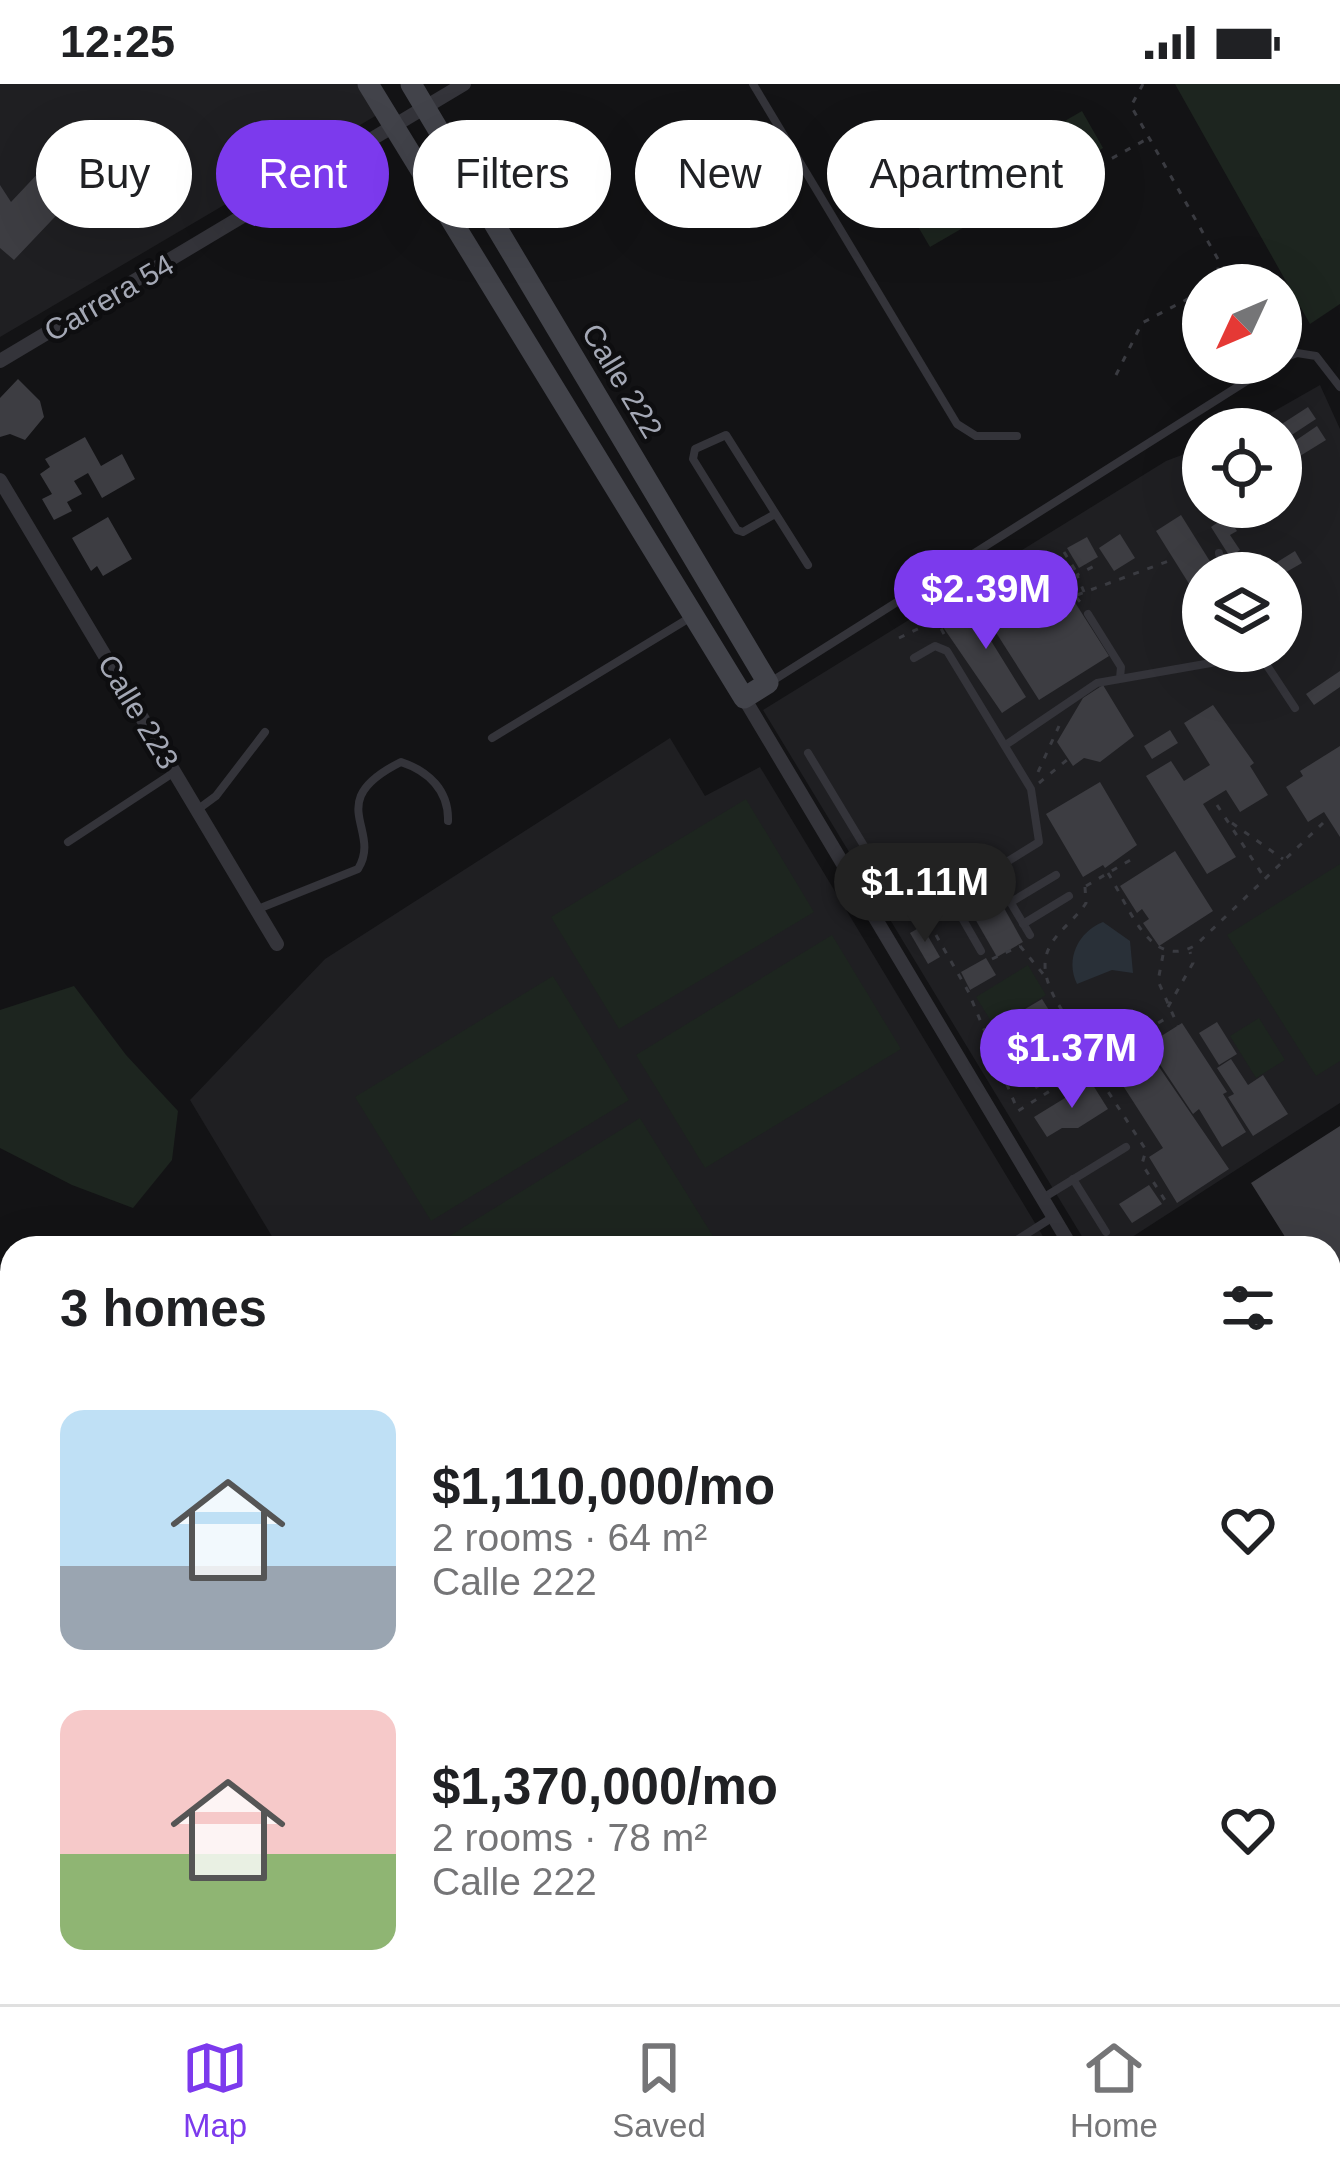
<!DOCTYPE html>
<html lang="en">
<head>
<meta charset="utf-8">
<style>
  :root { --surface:#fff; --page:#f6f6f6; --text:#202124; --muted:#757577; --line:#e0e0e0; --accent:#7c3aed }
  body { margin:0; font-family:Arial,sans-serif; background:var(--page); color:var(--text); height:100vh; display:flex; flex-direction:column; font-size:45px; white-space:nowrap }
  * { box-sizing:border-box; margin:0 }
  p { font-size:39px; color:var(--muted) }
  .icon { flex:none; width:66px; height:66px; fill:none; stroke:currentColor; stroke-width:2; stroke-linecap:round; stroke-linejoin:round }
  .map { position:relative; flex:1; overflow:hidden }
  .details { position:absolute; left:0px; top:1152px; width:1341px; height:768px; display:flex; flex-direction:column; background:var(--surface); border-radius:36px 36px 0 0; box-shadow:0 12px 48px #0002 }
  .details>* { flex:none }
  .guide { position:absolute; left:36px; top:36px; width:1269px; height:108px; display:flex; gap:24px }
  .needle { width:78px; rotate:226deg }
  .tools { position:absolute; left:1182px; top:180px; display:grid; gap:24px }
  .tools a { display:grid; place-items:center; width:120px; height:120px; border-radius:50%; background:var(--surface); box-shadow:0 12px 48px #0002; font-size:60px }
  .price { position:absolute; translate:-50% -102px; padding:0 27px; border-radius:42px; background:var(--accent); color:#fff; font-size:39px; line-height:78px; filter:drop-shadow(0 3px 6px #0008) }
  .price::after { content:''; position:absolute; left:50%; top:72px; width:36px; height:27px; margin-left:-18px; background:inherit; clip-path:polygon(0 0,100% 0,50% 100%) }
  .price.selected { background:#222; color:#fff }
  ul { padding:0; list-style:none }
  li { display:flex; align-items:center; gap:36px; height:300px; padding:0 60px }
  li span { display:grid; place-items:center; flex:none; width:336px; height:240px; border-radius:24px; color:#555 }
  li>.icon { margin-inline-start:auto }
  span .icon { width:144px; height:144px; fill:#fffc; stroke-width:1 }
  li b { font-size:51px }
  h2 { display:flex; justify-content:space-between; align-items:center; height:144px; padding:0 60px; font-size:51px }
  .pill { padding:0 42px; border-radius:54px; background:var(--surface); box-shadow:0 12px 48px #0002; font-size:42px; line-height:108px }
  .pill.selected { background:var(--accent); color:#fff }
  .status { display:flex; justify-content:space-between; align-items:center; height:84px; padding:0 60px; background:var(--surface); direction:ltr }
  .status svg { height:33px; fill:currentColor }
  .tab-bar { display:flex; justify-content:space-around; align-items:center; height:168px; border-top:3px solid var(--line); background:var(--surface); font-size:33px; color:var(--muted) }
  .tab-bar a { display:grid; justify-items:center; gap:6px }
  .tab-bar .selected { color:var(--accent) }
  .map>svg:first-child { display:block }
  .built { fill:#1f1f22; fill-rule:evenodd }
  .green { fill:#1d251f }
  .water { fill:#293038 }
  .lines { fill:none; stroke-linecap:round; stroke-linejoin:round }
  .stream { stroke:#293038; stroke-width:4.5 }
  .building { fill:#3d3d42 }
  .path { stroke:#3a3b41; stroke-width:3; stroke-dasharray:6 9; stroke-linecap:butt }
  .lane { stroke:#34343a; stroke-width:8 }
  .street { stroke:#34343a; stroke-width:14 }
  .secondary { stroke:#42434a; stroke-width:21 }
  .labels { text-anchor:middle; stroke-width:9; stroke-linejoin:round; paint-order:stroke }
  .street-label { font-size:30px; fill:#a4a8b5; stroke:#0e0e10 }
</style>
</head>
<body>
<div class="status"><b>12:25</b><svg viewBox="0 0 49 12"><path d="M0 12V9h3v3zM5 12V6h3v6zM10 12V3h3v9zM15 12V0h3v12zM26 1h20v11H26zM47 4h2v5h-2z"/></svg></div>
<div class="map">
<svg width="1340" height="1920" viewBox="0 0 1340 1920">
  <rect width="100%" height="100%" fill="#131315"/>
  <g class="built">
    <path d="M0 0H358L377 31 0 253Z"/>
    <path d="M1320 301 1340 345V1019L1115 1164H1089L763 626 1166 377 1203 363V423H1281V345H1243ZM1203 489H1281V567H1203Z"/>
    <path d="M670 654 705 712 760 683 1050 1164H279L190 1016 325 875Z"/>
  </g>
  <g class="green">
    <path d="M1175 0H1340V220L1310 240Z"/>
    <path d="M1082 27 1103 64 1029 107 1008 70Z"/>
    <path d="M983 83 1004 120 930 163 909 127Z"/>
    <path d="M746 715 814 828 619 945 551 833Z"/>
    <path d="M1340 780V977L1316 992 1227 851Z"/>
    <path d="M832 851 901 965 705 1084 636 971Z"/>
    <path d="M1028 881 1046 911 994 942 976 913Z"/>
    <path d="M553 892 629 1016 431 1137 355 1013Z"/>
    <path d="M74 902 126 971 178 1027 172 1076 133 1124 72 1101 0 1064V926Z"/>
    <path d="M1259 934 1285 976 1256 994 1230 952Z"/>
    <path d="M640 1034 716 1157 704 1164H441L438 1159Z"/>
  </g>
  <path class="water" d="M1103 838 1130 857 1133 889 1112 886 1077 900C1065 875 1078 848 1103 838Z"/>
  <g class="lines">
    <g class="stream">
      <path d="M0 1477 12 1483"/>
      <path d="M832 1908 862 1920"/>
    </g>
  </g>
  <g class="building">
    <path d="M75 50 106 79 14 176 0 164V101L11 118Z"/>
    <path d="M18 295 40 317 44 333 25 356 10 350 0 353V314Z"/>
    <path d="M1308 323 1316 335 1281 358V345H1274Z"/>
    <path d="M1317 342 1326 356 1300 372 1292 359Z"/>
    <path d="M85 353 101 382 122 370 135 395 102 414 88 389 74 397 82 410 67 418 72 427 54 436 42 415 52 410 40 390 50 383 45 375Z"/>
    <path d="M1181 431 1216 487 1203 489V495L1191 503 1156 447Z"/>
    <path d="M1227 432 1237 447 1230 451 1240 466 1230 473 1211 443Z"/>
    <path d="M108 433 132 475 103 492 97 482 91 487 72 454Z"/>
    <path d="M1120 450 1135 474 1114 487 1099 464Z"/>
    <path d="M1087 453 1098 473 1079 484 1067 464Z"/>
    <path d="M1295 467 1302 479 1281 491 1269 489 1266 485Z"/>
    <path d="M997 509 1010 530 994 541 989 533 980 539 1026 613 1002 629 943 543Z"/>
    <path d="M1069 509 1109 572 1039 616 995 547 1043 516 1047 523Z"/>
    <path d="M1340 587V603L1314 621 1306 610Z"/>
    <path d="M1103 601 1134 652 1100 678 1084 674 1073 682 1057 658 1083 614Z"/>
    <path d="M1213 621 1254 679 1250 682 1268 711 1240 728 1226 706 1203 720 1236 773 1207 790 1146 692 1171 677 1184 697 1210 681 1184 639Z"/>
    <path d="M1170 646 1178 659 1152 675 1144 662Z"/>
    <path d="M1340 662V753L1324 728 1308 738 1286 703 1303 692 1300 687Z"/>
    <path d="M1100 698 1137 761 1105 784 1103 781 1083 793 1046 730Z"/>
    <path d="M1175 767 1213 827 1159 862 1143 839 1149 835 1142 825 1137 829 1120 802Z"/>
    <path d="M994 806 1023 858 997 873 967 821Z"/>
    <path d="M922 842 940 873 928 880 910 849Z"/>
    <path d="M986 874 996 891 970 906 961 888Z"/>
    <path d="M1042 915 1052 931 1061 925 1091 972 1036 1005 1009 962 1032 948 1020 928Z"/>
    <path d="M1217 938 1237 970 1219 981 1199 949Z"/>
    <path d="M1182 939 1227 1008 1223 1010 1246 1048 1222 1063 1199 1025 1193 1030 1147 961Z"/>
    <path d="M1144 961 1229 1085 1177 1119 1149 1073 1163 1064 1111 983Z"/>
    <path d="M1231 975 1248 1001 1263 991 1288 1030 1253 1052 1228 1013 1234 1010 1217 984Z"/>
    <path d="M1091 998 1108 1025 1078 1044H1062L1047 1053 1034 1033Z"/>
    <path d="M1340 1042V1220L1332 1226 1329 1164H1292L1251 1099Z"/>
    <path d="M1149 1101 1162 1120 1132 1139 1119 1120Z"/>
    <path d="M1340 1238V1286L1329 1269V1245Z"/>
    <path d="M1329 1330 1340 1347V1416L1329 1423Z"/>
  </g>
  <g class="lines">
    <g class="path">
      <path d="M1143 0 1131 22 1219 177 1216 201"/>
      <path d="M1020 125 1147 55"/>
      <path d="M1116 291 1142 239 1203 207"/>
      <path d="M1064 468 1077 489"/>
      <path d="M1084 508 1077 491 1100 479"/>
      <path d="M1077 511 1174 475"/>
      <path d="M944 550 937 537 1024 486 1060 512 1071 507 1081 519"/>
      <path d="M899 554 936 536"/>
      <path d="M1038 688 1059 642"/>
      <path d="M1039 699 1068 675"/>
      <path d="M1217 721 1264 793"/>
      <path d="M1232 739 1283 775"/>
      <path d="M1108 789C1129 822 1150 888 1196 861L1323 739"/>
      <path d="M1086 802 1132 775"/>
      <path d="M1085 803 1086 819C1076 835 1057 847 1049 864 1031 900 1079 946 1097 976"/>
      <path d="M921 825 968 907 1018 1027 1171 931"/>
      <path d="M1020 862 1044 891"/>
      <path d="M1163 871 1158 897 1178 942"/>
      <path d="M992 875 1020 862"/>
      <path d="M1168 923 1193 879 1190 868"/>
      <path d="M1092 983 1146 1066 1142 1080 1168 1121"/>
      <path d="M580 1920 603 1908"/>
    </g>
    <g class="lane">
      <path d="M753 0 957 340 976 352H1017"/>
      <path d="M1281 275 1297 269 1316 272 1340 303"/>
      <path d="M775 430 743 448 737 446 693 375 695 365 726 351 808 481"/>
      <path d="M1219 469 1223 489"/>
      <path d="M1088 530 1121 583 1120 594"/>
      <path d="M769 599 1275 279"/>
      <path d="M492 654 691 533"/>
      <path d="M1007 660 1097 599 1245 573 1266 580 1295 624"/>
      <path d="M808 669 884 795 905 811"/>
      <path d="M197 726 216 712 265 648"/>
      <path d="M68 758 173 689"/>
      <path d="M993 789 1030 851"/>
      <path d="M950 813 981 867"/>
      <path d="M1011 818 1056 791"/>
      <path d="M892 819 909 810 950 813 1039 758 1031 705 947 567 935 562 914 574"/>
      <path d="M258 825 358 785C383 745 321 718 401 678 428 687 449 706 448 737"/>
      <path d="M1023 840 1069 812"/>
      <path d="M1073 1095 1106 1148"/>
      <path d="M1043 1114 1126 1063"/>
      <path d="M1004 1164 1053 1133"/>
    </g>
    <g class="street">
      <path d="M0 277 464 0"/>
      <path d="M0 396 277 860"/>
      <path d="M744 614 1072 1164"/>
    </g>
    <path class="secondary" d="M368 0 744 614 768 599 411 0"/>
  </g>
  <g class="labels">
    <g class="street-label">
      <text transform="translate(109 214) rotate(-30)" y="10">Carrera 54</text>
      <text transform="translate(622 297) rotate(59)" y="10">Calle 222</text>
      <text transform="translate(138 628) rotate(59)" y="10">Calle 223</text>
    </g>
  </g>
</svg>
<div class="tools">
<a><svg class="needle" viewBox="-14 -14 28 28"><path d="M0-13l5 13h-10z" fill="#e53935"/><path d="M0 13l5-13h-10z" fill="#757577"/></svg></a>
<a><svg class="icon" aria-label="locate" viewBox="0 0 24 24"><circle cx="12" cy="12" r="6"/><path d="M12 2v4M12 18v4M2 12h4M18 12h4"/></svg></a>
<a><svg class="icon" aria-label="layers" viewBox="0 0 24 24"><path d="M12 4l9 5-9 5-9-5zM3 14l9 5 9-5"/></svg></a>
</div>
<b class="price" style="left:986px;top:568px">$2.39M</b>
<b class="price selected" style="left:925px;top:861px">$1.11M</b>
<b class="price" style="left:1072px;top:1027px">$1.37M</b>
<div class="guide">
<a class="pill">Buy</a>
<a class="pill selected">Rent</a>
<a class="pill">Filters</a>
<a class="pill">New</a>
<a class="pill">Apartment</a>
</div>
<section class="details">
<h2>3 homes<svg class="icon" aria-label="filters" viewBox="0 0 24 24"><path d="M4 7h16M4 17h16"/><circle cx="9" cy="7" r="2"/><circle cx="15" cy="17" r="2"/></svg></h2>
<ul>
<li><span style="background:linear-gradient(#bfe0f5 65%,#9aa5b1 0)"><svg class="icon" aria-label="home" viewBox="0 0 24 24"><path d="M3 11l9-7 9 7M6 9v11h12V9"/></svg></span><div><b>$1,110,000/mo</b><p>2 rooms · 64 m²</p><p>Calle 222</p></div><svg class="icon" aria-label="heart" viewBox="0 0 24 24"><path d="M12 20l-8-8c-3-5 5-10 8-4 3-6 11-1 8 4z"/></svg></li>
<li><span style="background:linear-gradient(#f6c9c9 60%,#8fb573 0)"><svg class="icon" aria-label="home" viewBox="0 0 24 24"><path d="M3 11l9-7 9 7M6 9v11h12V9"/></svg></span><div><b>$1,370,000/mo</b><p>2 rooms · 78 m²</p><p>Calle 222</p></div><svg class="icon" aria-label="heart" viewBox="0 0 24 24"><path d="M12 20l-8-8c-3-5 5-10 8-4 3-6 11-1 8 4z"/></svg></li>
</ul>
</section>
</div>
<nav class="tab-bar">
<a class="selected"><svg class="icon" aria-label="map" viewBox="0 0 24 24"><path d="M3 6l6-2 6 2 6-2v14l-6 2-6-2-6 2zM9 4v14M15 6v14"/></svg>Map</a>
<a><svg class="icon" aria-label="saved" viewBox="0 0 24 24"><path d="M7 4h10v16l-5-4-5 4z"/></svg>Saved</a>
<a><svg class="icon" aria-label="home" viewBox="0 0 24 24"><path d="M3 11l9-7 9 7M6 9v11h12V9"/></svg>Home</a>
</nav>
</body>
</html>
